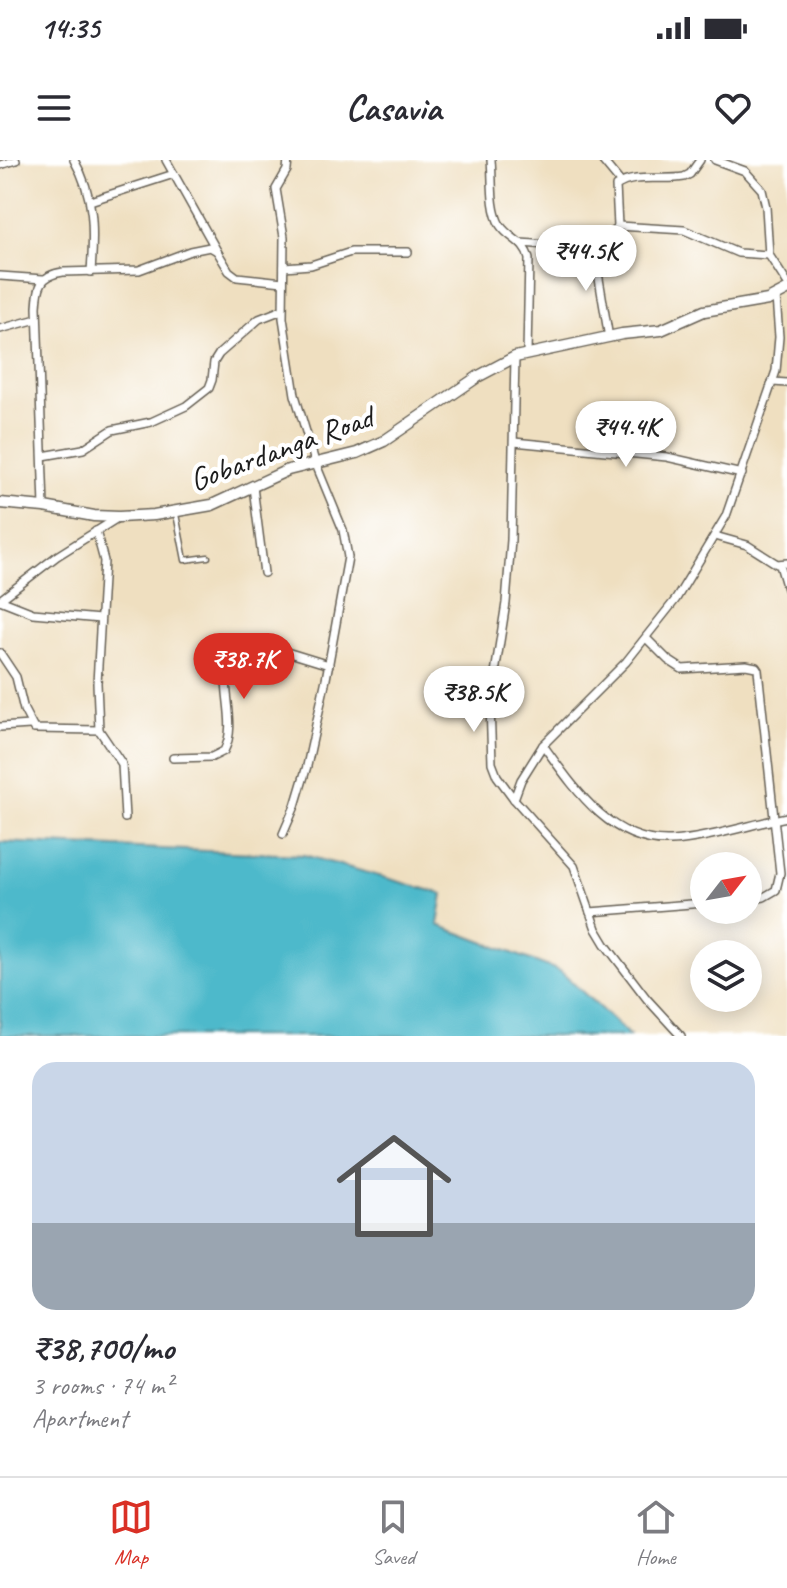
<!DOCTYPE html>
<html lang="en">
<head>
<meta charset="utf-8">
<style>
  :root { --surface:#fff; --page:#f2f2f3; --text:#2b2b33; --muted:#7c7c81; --line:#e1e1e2; --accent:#d93025 }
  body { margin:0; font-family:Caveat,sans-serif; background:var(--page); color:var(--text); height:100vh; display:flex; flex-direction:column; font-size:30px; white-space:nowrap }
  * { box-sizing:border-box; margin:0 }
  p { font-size:26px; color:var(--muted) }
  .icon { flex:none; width:44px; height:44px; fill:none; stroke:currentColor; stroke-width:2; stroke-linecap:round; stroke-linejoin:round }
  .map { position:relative; height:876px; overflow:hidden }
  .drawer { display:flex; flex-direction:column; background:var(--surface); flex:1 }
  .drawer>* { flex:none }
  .needle { width:52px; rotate:59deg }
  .controls { position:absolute; left:690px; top:692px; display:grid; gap:16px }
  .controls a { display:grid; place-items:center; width:72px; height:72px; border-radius:50%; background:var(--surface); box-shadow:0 4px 20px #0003; font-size:40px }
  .price { position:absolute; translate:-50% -68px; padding:0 18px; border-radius:28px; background:#fff; color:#222; font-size:26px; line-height:52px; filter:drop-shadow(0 2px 4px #0008) }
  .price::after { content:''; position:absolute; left:50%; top:48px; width:24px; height:18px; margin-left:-12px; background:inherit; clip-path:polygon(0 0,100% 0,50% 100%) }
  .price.on { background:var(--accent); color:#fff }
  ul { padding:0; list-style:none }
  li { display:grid; align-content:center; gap:16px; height:424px; padding:0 32px }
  li span { display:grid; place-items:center; height:248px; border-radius:24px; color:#555 }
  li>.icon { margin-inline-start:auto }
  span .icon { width:144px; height:144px; fill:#fffc; stroke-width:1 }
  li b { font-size:34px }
  .status { display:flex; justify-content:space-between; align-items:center; height:56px; padding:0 40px; background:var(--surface); direction:ltr }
  .status svg { height:22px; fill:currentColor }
  header { display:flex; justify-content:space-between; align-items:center; height:104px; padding:0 32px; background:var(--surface); font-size:36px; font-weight:600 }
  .tab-bar { display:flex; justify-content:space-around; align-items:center; height:112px; border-top:2px solid var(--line); background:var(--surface); font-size:22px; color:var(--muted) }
  .tab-bar a { display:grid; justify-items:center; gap:4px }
  .tab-bar .on { color:var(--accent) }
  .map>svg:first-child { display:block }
  .water { fill:#4eb9cb; stroke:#356a74; stroke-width:2 }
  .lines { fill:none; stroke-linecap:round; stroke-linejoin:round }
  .service-casing { stroke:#666055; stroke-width:7 }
  .minor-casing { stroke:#666055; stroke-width:10 }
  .secondary-casing { stroke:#666055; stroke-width:13 }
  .service { stroke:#fff; stroke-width:4 }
  .minor { stroke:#fff; stroke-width:7 }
  .secondary { stroke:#fff; stroke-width:10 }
  .labels { text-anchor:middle; stroke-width:8; stroke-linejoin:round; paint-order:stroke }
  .street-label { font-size:32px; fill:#1c1c1c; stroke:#fff }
</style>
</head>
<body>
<div class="status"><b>14:35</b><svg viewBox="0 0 49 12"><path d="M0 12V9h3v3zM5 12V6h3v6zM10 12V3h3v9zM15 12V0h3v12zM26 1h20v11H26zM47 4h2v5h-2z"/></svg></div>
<header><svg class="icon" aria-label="menu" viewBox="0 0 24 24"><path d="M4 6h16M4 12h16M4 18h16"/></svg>Casavia<svg class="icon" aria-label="heart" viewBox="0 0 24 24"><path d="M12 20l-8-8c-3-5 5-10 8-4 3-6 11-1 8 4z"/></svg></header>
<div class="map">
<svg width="787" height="876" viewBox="0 0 787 876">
  <rect width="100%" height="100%" fill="#fff"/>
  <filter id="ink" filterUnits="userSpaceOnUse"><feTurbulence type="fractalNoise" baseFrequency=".0125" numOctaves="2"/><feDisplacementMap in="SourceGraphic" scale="16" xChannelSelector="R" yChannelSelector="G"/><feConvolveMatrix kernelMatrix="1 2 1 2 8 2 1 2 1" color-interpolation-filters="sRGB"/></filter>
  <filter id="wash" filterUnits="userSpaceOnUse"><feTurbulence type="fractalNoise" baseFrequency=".006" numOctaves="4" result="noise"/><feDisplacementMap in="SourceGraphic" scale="32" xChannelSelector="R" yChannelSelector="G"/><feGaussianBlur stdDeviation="1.8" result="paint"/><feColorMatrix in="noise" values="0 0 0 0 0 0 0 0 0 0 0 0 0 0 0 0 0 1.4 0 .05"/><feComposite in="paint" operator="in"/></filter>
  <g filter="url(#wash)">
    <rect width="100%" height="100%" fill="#efdfc0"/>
    <path class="water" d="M0 682 304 695 443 734 438 765 560 811 630 876H0Z"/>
  </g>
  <g filter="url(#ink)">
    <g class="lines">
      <g class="service-casing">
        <path id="service" d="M176 354 185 400 208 397"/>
      </g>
      <g class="minor-casing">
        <g id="minor">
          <path d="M74 0C95 36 94 72 91 112"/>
          <path d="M166 0 217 91"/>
          <path d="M491 0C493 19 490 48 500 65 509 79 525 81 529 99L527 193"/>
          <path d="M602 0 621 23"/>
          <path d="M715 0 745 11 762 30 766 47 769 95 787 123"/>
          <path d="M0 5 16 0"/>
          <path d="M90 41 174 14"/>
          <path d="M618 66 684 70 738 93 769 95"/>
          <path d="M521 83C548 84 602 95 618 66L616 26C635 13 662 21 684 17L690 14 700 0"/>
          <path d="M593 83 609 178"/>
          <path d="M284 107 311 105 351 92H408"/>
          <path d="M0 116 43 119"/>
          <path d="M0 169 37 159"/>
          <path d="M515 197 511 380 506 443 490 545 492 603 497 616 514 639 574 706 596 769 605 784 647 839 681 876"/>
          <path d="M773 222 787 223"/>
          <path d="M514 282 667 297 742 314"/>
          <path d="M43 296 83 289 112 270 151 262 186 246 209 228 212 220 214 202 219 194 259 159 282 150"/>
          <path d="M253 327 264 413"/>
          <path d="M44 347 37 147C38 127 40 115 63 112L139 110 190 91 210 87 217 91 229 111 237 117 283 122"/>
          <path d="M96 371 104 401 97 523 99 570 122 604 125 658"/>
          <path d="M715 376 747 385 777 404 787 403"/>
          <path d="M780 405 787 429"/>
          <path d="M0 440 57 396 119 357"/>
          <path d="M0 440 33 453 100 459"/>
          <path d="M646 478 668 500 682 509 746 505 756 507 758 510 780 713 776 730 764 737 748 740"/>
          <path d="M0 493 16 517 24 550 34 569 99 570"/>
          <path d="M0 567 30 565"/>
          <path d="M543 585C574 628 611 684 671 681 706 679 752 664 787 657"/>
          <path d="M173 598 212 597 224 591C241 559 212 514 236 485L251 481 329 505"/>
          <path d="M514 639 521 620 543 585 626 502 676 439 726 356 776 211 779 177 776 137"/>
          <path d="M283 674 295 646 307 606 326 519 348 397 343 370 315 302 295 235 283 158 284 77 276 29 287 10 288 0"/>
          <path d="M590 752 704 743"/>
        </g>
      </g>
      <g class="secondary-casing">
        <path id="secondary" d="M0 343 44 347 94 356 119 357 154 355 212 345 288 310 357 293 384 281 479 216 515 197 622 174 661 170 704 151 768 140 787 130"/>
      </g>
      <use href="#service" class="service"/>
      <use href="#minor" class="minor"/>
      <use href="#secondary" class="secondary"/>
    </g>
  </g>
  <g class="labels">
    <g class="street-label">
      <text transform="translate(281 288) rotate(-20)" y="11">Gobardanga Road</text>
    </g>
  </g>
</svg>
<div class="controls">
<a><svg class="needle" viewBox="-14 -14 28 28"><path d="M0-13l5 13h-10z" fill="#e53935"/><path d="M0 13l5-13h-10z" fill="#7c7c81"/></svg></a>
<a><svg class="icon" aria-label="layers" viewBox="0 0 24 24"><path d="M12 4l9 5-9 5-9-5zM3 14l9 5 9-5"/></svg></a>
</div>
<b class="price" style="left:586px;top:133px">₹44.5K</b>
<b class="price" style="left:626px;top:309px">₹44.4K</b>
<b class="price on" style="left:244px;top:541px">₹38.7K</b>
<b class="price" style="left:474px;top:574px">₹38.5K</b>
</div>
<section class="drawer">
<ul>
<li><span style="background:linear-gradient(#c9d6e8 65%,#9aa5b1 0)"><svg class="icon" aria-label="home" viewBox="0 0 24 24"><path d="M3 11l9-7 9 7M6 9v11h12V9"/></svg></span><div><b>₹38,700/mo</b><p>3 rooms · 74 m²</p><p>Apartment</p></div></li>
</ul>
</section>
<nav class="tab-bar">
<a class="on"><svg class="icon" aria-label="map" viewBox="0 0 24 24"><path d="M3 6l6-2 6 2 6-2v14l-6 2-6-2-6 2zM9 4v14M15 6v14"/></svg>Map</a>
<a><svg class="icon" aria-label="saved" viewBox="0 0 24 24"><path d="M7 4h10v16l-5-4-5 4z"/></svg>Saved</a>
<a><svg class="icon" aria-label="home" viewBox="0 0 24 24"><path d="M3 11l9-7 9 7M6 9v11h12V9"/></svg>Home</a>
</nav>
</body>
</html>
